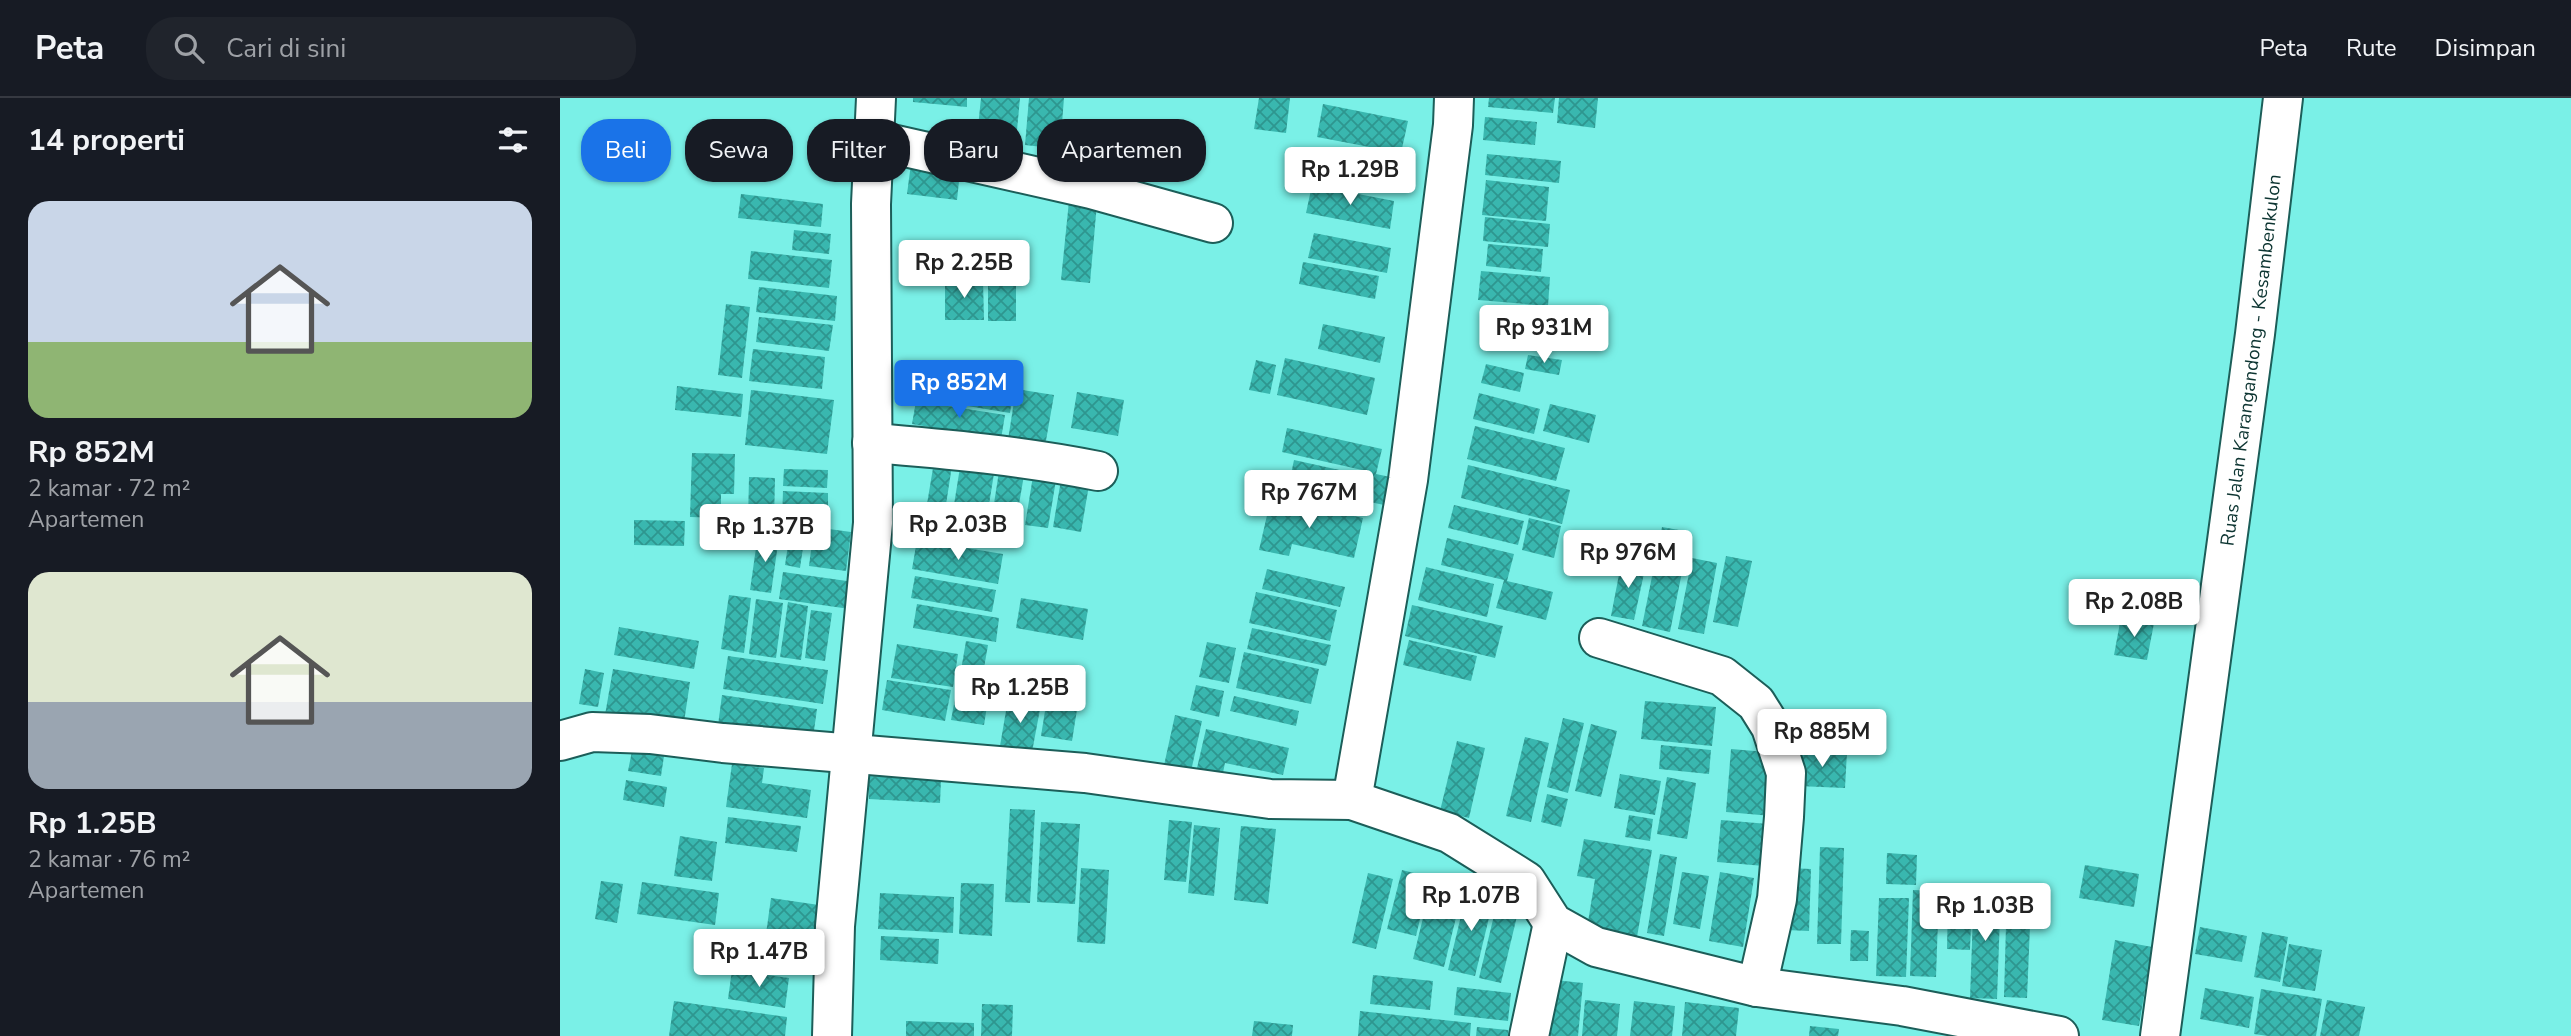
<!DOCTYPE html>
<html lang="id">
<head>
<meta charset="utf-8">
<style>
  :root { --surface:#171b24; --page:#20242c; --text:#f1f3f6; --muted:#9ea1a6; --line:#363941; --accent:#1a73e8 }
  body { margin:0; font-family:"Nunito Sans",sans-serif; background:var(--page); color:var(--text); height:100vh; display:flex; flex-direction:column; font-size:26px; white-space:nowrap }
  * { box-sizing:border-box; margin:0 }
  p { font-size:23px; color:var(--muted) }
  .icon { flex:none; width:38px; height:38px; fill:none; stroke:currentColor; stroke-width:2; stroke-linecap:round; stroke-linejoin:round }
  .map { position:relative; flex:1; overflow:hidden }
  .details { display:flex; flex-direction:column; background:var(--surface); width:560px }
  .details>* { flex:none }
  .banner { position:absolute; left:21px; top:21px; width:665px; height:63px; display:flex; gap:14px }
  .price { position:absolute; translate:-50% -60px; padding:0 16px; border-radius:7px; background:#fff; color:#222; font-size:23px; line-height:46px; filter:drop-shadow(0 2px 4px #0008) }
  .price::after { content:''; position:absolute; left:50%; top:42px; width:21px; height:16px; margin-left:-10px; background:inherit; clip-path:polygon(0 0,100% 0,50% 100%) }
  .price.active { background:var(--accent); color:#fff }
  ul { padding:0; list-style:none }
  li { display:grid; align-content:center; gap:14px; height:371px; padding:0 28px }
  li span { display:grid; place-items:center; height:217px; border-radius:21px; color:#555 }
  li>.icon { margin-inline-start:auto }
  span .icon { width:126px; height:126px; fill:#fffc; stroke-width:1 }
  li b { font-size:30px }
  h2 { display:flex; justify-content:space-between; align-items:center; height:84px; padding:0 28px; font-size:30px }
  .chip { padding:0 24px; border-radius:28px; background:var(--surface); box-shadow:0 2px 5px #0004; font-size:24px; line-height:63px }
  .chip.active { background:var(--accent); color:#fff }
  header { display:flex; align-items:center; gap:42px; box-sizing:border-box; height:98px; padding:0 35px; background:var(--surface); border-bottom:2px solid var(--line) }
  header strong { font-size:33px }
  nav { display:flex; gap:38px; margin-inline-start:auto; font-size:24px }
  .search { width:490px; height:63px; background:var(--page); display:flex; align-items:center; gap:18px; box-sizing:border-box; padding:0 24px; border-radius:28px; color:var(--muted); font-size:26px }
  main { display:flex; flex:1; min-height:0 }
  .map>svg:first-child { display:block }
  .building { fill:url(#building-cross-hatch) }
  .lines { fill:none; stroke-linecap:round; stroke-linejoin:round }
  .minor-casing { stroke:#1c5e59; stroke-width:42 }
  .major-casing { stroke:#1c5e59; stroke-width:42 }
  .minor { stroke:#fff; stroke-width:38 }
  .major { stroke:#fff; stroke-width:38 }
  .labels { text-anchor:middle; stroke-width:7; stroke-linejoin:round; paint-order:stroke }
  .street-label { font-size:19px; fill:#0c3431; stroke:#eafffd }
</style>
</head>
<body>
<header>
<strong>Peta</strong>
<div class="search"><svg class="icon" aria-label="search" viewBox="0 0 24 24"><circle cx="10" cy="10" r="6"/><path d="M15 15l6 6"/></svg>Cari di sini</div>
<nav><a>Peta</a><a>Rute</a><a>Disimpan</a></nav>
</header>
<main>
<section class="details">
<h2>14 properti<svg class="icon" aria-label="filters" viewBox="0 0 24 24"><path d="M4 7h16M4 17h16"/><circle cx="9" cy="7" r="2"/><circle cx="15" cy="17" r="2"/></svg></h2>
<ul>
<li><span style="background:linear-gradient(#c9d6e8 65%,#8fb573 0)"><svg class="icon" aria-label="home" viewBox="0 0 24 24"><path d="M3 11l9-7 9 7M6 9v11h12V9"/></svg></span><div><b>Rp 852M</b><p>2 kamar · 72 m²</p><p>Apartemen</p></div></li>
<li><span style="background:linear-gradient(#dfe7d0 60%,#9aa5b1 0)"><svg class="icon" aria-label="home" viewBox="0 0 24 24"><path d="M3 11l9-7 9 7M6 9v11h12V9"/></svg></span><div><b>Rp 1.25B</b><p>2 kamar · 76 m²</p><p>Apartemen</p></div></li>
</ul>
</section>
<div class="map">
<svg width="2011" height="938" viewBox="0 0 2011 938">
  <defs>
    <pattern id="building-cross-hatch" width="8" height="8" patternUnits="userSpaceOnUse" patternTransform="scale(1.75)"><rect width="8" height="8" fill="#39b7af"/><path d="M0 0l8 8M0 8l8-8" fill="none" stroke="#2e968f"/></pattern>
  </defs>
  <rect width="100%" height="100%" fill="#7af0e7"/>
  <g class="building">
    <path d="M353 0H407V9L353 4Z"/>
    <path d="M421 0H460L456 43 417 39Z"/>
    <path d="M469 0H504L500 51 465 47Z"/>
    <path d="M699 0H730L726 35 694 31Z"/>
    <path d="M929 0H995L993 15 928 9Z"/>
    <path d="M999 0H1038L1035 30 997 25Z"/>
    <path d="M763 6 848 23 841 55 757 39Z"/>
    <path d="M925 19 977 24 975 47 923 42Z"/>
    <path d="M775 50 843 63 838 88 770 75Z"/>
    <path d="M927 56 1001 63 999 85 925 77Z"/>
    <path d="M352 58 401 65 397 102 347 96Z"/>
    <path d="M926 82 989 89 986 123 922 117Z"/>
    <path d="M752 87 834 103 830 131 746 115Z"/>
    <path d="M181 96 263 106 261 129 178 120Z"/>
    <path d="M509 103 537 105 530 185 501 182Z"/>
    <path d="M925 119 990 126 988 149 923 143Z"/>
    <path d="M234 132 271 136 269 156 232 152Z"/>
    <path d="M754 135 831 150 827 175 748 160Z"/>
    <path d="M928 146 983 151 981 174 926 168Z"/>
    <path d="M191 153 272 162 269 190 188 181Z"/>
    <path d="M743 164 819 178 815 201 739 186Z"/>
    <path d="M921 173 990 179 988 208 918 202Z"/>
    <path d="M385 182H423L424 222H385Z"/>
    <rect x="428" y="187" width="28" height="36"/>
    <path d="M199 189 277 198 275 223 196 214Z"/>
    <path d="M166 206 190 209 182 280 158 277Z"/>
    <path d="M199 219 273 227 269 253 196 244Z"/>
    <path d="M763 226 825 239 820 265 758 251Z"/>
    <path d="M193 251 265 259 262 291 189 283Z"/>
    <path d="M968 257 1002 262 999 277 965 271Z"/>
    <path d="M725 260 815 280 807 317 717 297Z"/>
    <path d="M696 262 716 267 710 296 689 292Z"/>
    <path d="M926 266 964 275 960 294 921 285Z"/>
    <path d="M369 274 454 288 450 315 365 301Z"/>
    <path d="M117 288 183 296 181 319 115 312Z"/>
    <path d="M456 291 494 297 484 354 447 348Z"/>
    <path d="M191 292 274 302 267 356 185 347Z"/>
    <path d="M517 294 564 302 558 338 511 330Z"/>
    <path d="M919 295 980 311 974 336 913 321Z"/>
    <path d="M356 303 445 317 441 341 352 326Z"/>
    <path d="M990 306 1036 317 1029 345 983 333Z"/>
    <path d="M915 328 1005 350 996 383 907 361Z"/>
    <path d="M727 330 822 351 816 376 835 380 829 408 805 403 811 374 722 354Z"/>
    <path d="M132 355 175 356 174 396H161V420L130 419Z"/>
    <path d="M402 357 436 363 422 450 388 444Z"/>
    <path d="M375 358 393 361 381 439 362 436Z"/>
    <path d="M734 362 802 377 795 410 727 395Z"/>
    <path d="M440 367 465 371 452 448 428 444Z"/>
    <path d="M908 367 1010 392 1002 426 901 400Z"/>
    <path d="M224 371 268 372 267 390 223 388Z"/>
    <path d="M474 372 497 376 488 430 465 427Z"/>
    <path d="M502 376 530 381 521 434 493 429Z"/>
    <path d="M189 379 215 380 214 424 188 423Z"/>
    <path d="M223 393 268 395V425L222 424Z"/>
    <path d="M711 400 803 420 794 460 732 446 729 458 699 452Z"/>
    <path d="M894 407 964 423 958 447 888 430Z"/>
    <path d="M969 420 1001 428 994 460 962 452Z"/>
    <path d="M74 422 125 423 124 448 74 447Z"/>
    <path d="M254 429 291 434 286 473 249 468Z"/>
    <path d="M1102 429 1130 434 1110 534 1082 528Z"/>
    <path d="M230 434 245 436 240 470 225 467Z"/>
    <path d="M198 436 219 439 211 495 190 492Z"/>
    <path d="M887 440 954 456 947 483 993 494 986 522 936 510 944 482 881 467Z"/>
    <path d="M357 442 443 456 438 486 352 471Z"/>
    <path d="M1166 458 1192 463 1178 529 1153 524Z"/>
    <path d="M1132 460 1157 465 1144 536 1118 531Z"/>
    <path d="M1062 461 1086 466 1074 522 1051 518Z"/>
    <path d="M866 469 934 486 927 519 858 502Z"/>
    <path d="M707 471 785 489 780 509 702 491Z"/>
    <path d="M223 474 294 484 290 511 219 501Z"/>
    <path d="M355 478 436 492 432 514 351 500Z"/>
    <path d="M696 494 777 512 770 543 689 525Z"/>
    <path d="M169 497 191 500 184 555 161 551Z"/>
    <path d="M461 500 528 511 523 542 456 530Z"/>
    <path d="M196 501 223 505 216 560 189 556Z"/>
    <path d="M228 504 248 508 241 562 220 559Z"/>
    <path d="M357 506 439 520 436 544 353 530Z"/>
    <path d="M852 507 943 528 935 560 845 538Z"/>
    <path d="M251 512 272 515 265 563 245 560Z"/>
    <path d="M1561 519 1594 525 1587 562 1554 557Z"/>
    <path d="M59 529 139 543 134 571 54 557Z"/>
    <path d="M692 530 771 547 766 568 687 551Z"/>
    <path d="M849 542 917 558 911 583 843 567Z"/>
    <path d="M406 543 428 547 421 587 399 584Z"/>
    <path d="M647 544 676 550 669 585 639 579Z"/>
    <path d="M337 546 398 556 393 589 331 580Z"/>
    <path d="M684 554 759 571 751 606 676 590Z"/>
    <path d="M168 558 268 572 263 606 163 591Z"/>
    <path d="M25 571 44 575 38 609 19 606Z"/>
    <path d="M53 571 130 584 123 631 45 617Z"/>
    <path d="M327 582 391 592 385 623 322 612Z"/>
    <path d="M636 587 664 593 659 619 630 612Z"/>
    <path d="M397 590 429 595 424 627 391 622Z"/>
    <path d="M488 594 519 599 512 643 481 638Z"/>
    <path d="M162 597 257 611 253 640 158 627Z"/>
    <path d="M674 598 739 613 736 628 670 613Z"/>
    <path d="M448 601 481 606 472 654 440 648Z"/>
    <path d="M1085 603 1156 609 1152 648 1081 641Z"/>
    <path d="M615 617 642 623 630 678 603 672Z"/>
    <path d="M1003 620 1024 625 1008 695 987 689Z"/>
    <path d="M1031 626 1057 633 1041 699 1015 693Z"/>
    <path d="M646 631 729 650 723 677 665 665 660 689 634 683Z"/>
    <path d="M965 639 989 645 971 724 946 718Z"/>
    <path d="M897 643 925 650 909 720 880 713Z"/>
    <path d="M1101 647 1151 652 1149 676 1099 671Z"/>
    <path d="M1171 651 1218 655 1212 718 1166 714Z"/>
    <path d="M1240 652 1287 654 1285 690 1238 688Z"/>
    <path d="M72 653 104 658 101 678 68 673Z"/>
    <path d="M172 666 204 670 202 685 251 692 247 720 166 709Z"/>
    <path d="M1060 676 1101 683 1095 717 1054 710Z"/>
    <path d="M309 678 381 682 380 705 309 701Z"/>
    <path d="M1107 679 1136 685 1127 741 1097 736Z"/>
    <path d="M66 682 107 689 104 709 63 702Z"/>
    <path d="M987 696 1008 701 1001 729 981 724Z"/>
    <path d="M450 711 475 712 470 805 445 804Z"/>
    <path d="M1069 717 1093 721 1090 743 1065 739Z"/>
    <path d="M168 719 241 728 237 754 165 745Z"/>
    <path d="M609 722 632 724 626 784 604 782Z"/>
    <path d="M1161 722 1208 726 1204 768 1157 764Z"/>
    <path d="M481 724 520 726 515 806 477 804Z"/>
    <path d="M634 727 660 730 654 798 628 795Z"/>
    <path d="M681 728 716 731 708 806 674 802Z"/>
    <path d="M120 738 157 744 152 783 114 778Z"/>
    <path d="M1024 741 1092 752 1077 839 1027 830 1035 781 1017 778Z"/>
    <path d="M1260 749 1284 750 1281 846H1257Z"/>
    <path d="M1327 755 1357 757 1356 787 1326 786Z"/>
    <path d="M1100 756 1117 759 1104 838 1087 835Z"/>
    <path d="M1525 767 1579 776 1574 809 1519 800Z"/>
    <path d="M521 770 549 772 545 846 517 844Z"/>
    <path d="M1229 770 1251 771 1249 833 1226 832Z"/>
    <path d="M842 772 870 779 856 838 827 831Z"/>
    <path d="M1122 774 1149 778 1140 831 1113 826Z"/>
    <path d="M1160 774 1194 780 1183 849 1149 843Z"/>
    <path d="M808 775 833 781 816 851 792 845Z"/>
    <path d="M41 783 63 786 57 825 35 821Z"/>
    <path d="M82 784 159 795 155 827 77 816Z"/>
    <path d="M401 785 434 786 432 838 399 836Z"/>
    <path d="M1414 789 1441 790 1437 901 1410 900Z"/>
    <path d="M1353 792 1379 793 1376 879 1350 878Z"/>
    <path d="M907 793 934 799 915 878 888 872Z"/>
    <path d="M320 795 394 799 393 835 318 831Z"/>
    <path d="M869 795 900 803 884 869 853 861Z"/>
    <path d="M211 800 259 807 254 842 206 836Z"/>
    <path d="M1319 800H1349L1346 879 1316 878Z"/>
    <path d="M1388 802 1412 803 1410 852 1387 851Z"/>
    <path d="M936 809 958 814 941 885 919 880Z"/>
    <path d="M1446 827 1470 828 1467 900 1444 899Z"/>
    <path d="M1640 829 1687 838 1682 864 1635 856Z"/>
    <path d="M1291 832 1309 833 1308 863H1290Z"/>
    <path d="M1702 834 1728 839 1720 884 1694 879Z"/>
    <path d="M177 838 233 846 229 876 173 868Z"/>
    <path d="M321 838 379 841 378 866 320 862Z"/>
    <path d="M1555 842 1592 849 1579 928 1542 922Z"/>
    <path d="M1729 846 1762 852 1755 893 1722 888Z"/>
    <path d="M172 872 229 880 225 910 168 901Z"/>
    <path d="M813 877 873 883 870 912 810 906Z"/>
    <path d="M985 881 1023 885 1018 938H979Z"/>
    <path d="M897 889 951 895 948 923 894 917Z"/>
    <path d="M1645 890 1694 899 1689 930 1640 921Z"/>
    <path d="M1701 891 1762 901 1756 938H1708L1694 936Z"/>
    <path d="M1025 902 1060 906 1057 938H1022Z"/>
    <path d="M1767 902 1805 909 1799 938H1760Z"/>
    <path d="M114 903 227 919 225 938H109Z"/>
    <path d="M1074 903 1115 908 1112 938H1070Z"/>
    <path d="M1125 904 1179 910 1176 938H1122Z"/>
    <path d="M422 906 453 907 452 938H421Z"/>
    <path d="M800 913 911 925 910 938H798Z"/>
    <path d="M346 923 414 925V938H346Z"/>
    <path d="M694 923 733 927 732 938H692Z"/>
    <path d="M1250 928 1279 931 1278 938H1249Z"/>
    <path d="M917 929 948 932V938H916Z"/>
  </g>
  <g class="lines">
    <g class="minor-casing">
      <g id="minor">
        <path d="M894 0 893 27 848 382 792 702 889 735 966 783 993 825 1036 849 1197 889 1342 908 1499 938"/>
        <path d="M314 42 531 91 653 125"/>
        <path d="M312 345C388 351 463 358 538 373"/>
        <path d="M1039 540 1162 578 1196 605 1211 629 1226 675 1224 719 1217 801 1197 889"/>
        <path d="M0 643 32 634 90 636 163 645 525 675 710 701 792 702"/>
        <path d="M272 938 275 828 313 425 311 106 316 0"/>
        <path d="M969 938 993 825"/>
      </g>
    </g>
    <g class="major-casing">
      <g id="major">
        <path id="s1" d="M1600 938 1695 236 1723 0"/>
      </g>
    </g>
    <use href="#minor" class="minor"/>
    <use href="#major" class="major"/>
  </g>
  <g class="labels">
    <g class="street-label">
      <text dy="7" stroke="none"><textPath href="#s1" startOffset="682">Ruas Jalan Karangandong - Kesambenkulon</textPath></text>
    </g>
  </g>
</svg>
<b class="price" style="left:790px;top:109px">Rp 1.29B</b>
<b class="price" style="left:404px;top:202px">Rp 2.25B</b>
<b class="price" style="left:984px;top:267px">Rp 931M</b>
<b class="price active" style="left:399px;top:322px">Rp 852M</b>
<b class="price" style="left:749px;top:432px">Rp 767M</b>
<b class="price" style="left:398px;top:464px">Rp 2.03B</b>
<b class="price" style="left:205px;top:466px">Rp 1.37B</b>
<b class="price" style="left:1068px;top:492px">Rp 976M</b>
<b class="price" style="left:1574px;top:541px">Rp 2.08B</b>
<b class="price" style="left:460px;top:627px">Rp 1.25B</b>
<b class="price" style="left:1262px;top:671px">Rp 885M</b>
<b class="price" style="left:911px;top:835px">Rp 1.07B</b>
<b class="price" style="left:1425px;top:845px">Rp 1.03B</b>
<b class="price" style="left:199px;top:891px">Rp 1.47B</b>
<div class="banner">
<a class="chip active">Beli</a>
<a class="chip">Sewa</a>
<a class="chip">Filter</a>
<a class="chip">Baru</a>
<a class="chip">Apartemen</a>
</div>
</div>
</main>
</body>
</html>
